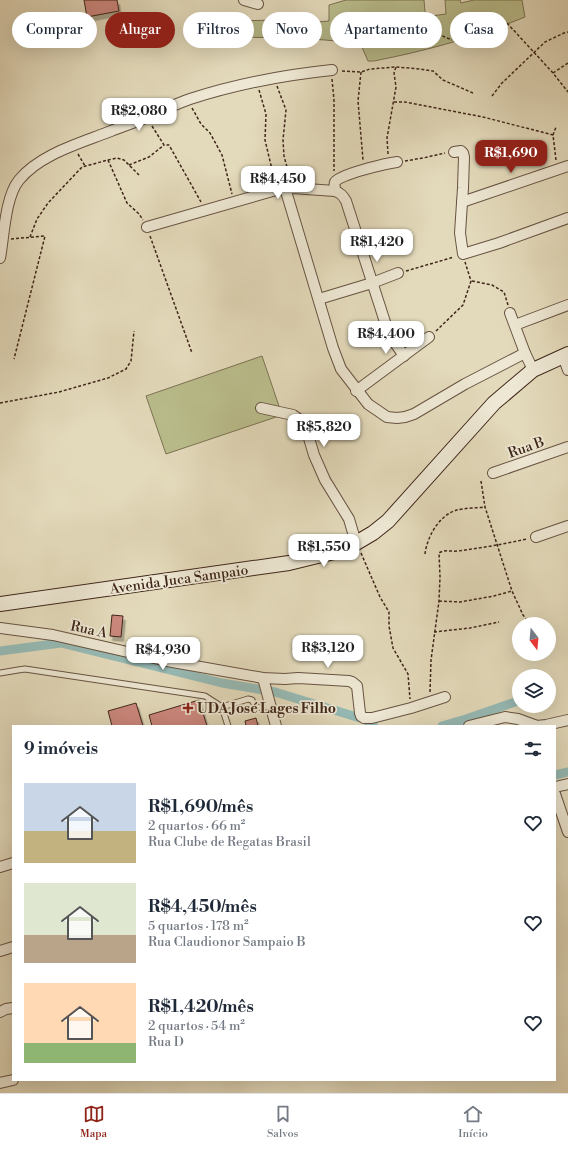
<!DOCTYPE html>
<html lang="pt">
<head>
<meta charset="utf-8">
<style>
  :root { --surface:#fff; --page:#f6f6f7; --text:#1f2937; --muted:#747a83; --line:#e0e1e3; --accent:#8f2418 }
  body { margin:0; font-family:"Libre Bodoni",serif; background:var(--page); color:var(--text); height:100vh; display:flex; flex-direction:column; font-size:15px; white-space:nowrap }
  * { box-sizing:border-box; margin:0 }
  p { font-size:13px; color:var(--muted) }
  .icon { flex:none; width:22px; height:22px; fill:none; stroke:currentColor; stroke-width:2; stroke-linecap:round; stroke-linejoin:round }
  .map { position:relative; flex:1; overflow:hidden }
  .details { position:absolute; left:12px; top:725px; width:544px; height:356px; display:flex; flex-direction:column; background:var(--surface); border-radius:0px; box-shadow:0 4px 16px #0002 }
  .details>* { flex:none }
  .banner { position:absolute; left:12px; top:12px; width:544px; height:36px; display:flex; gap:8px }
  .needle { width:26px; rotate:164deg }
  .fabs { position:absolute; left:512px; top:617px; display:grid; gap:8px }
  .fabs a { display:grid; place-items:center; width:44px; height:44px; border-radius:50%; background:var(--surface); box-shadow:0 4px 16px #0002; font-size:20px }
  .price { position:absolute; translate:-50% -34px; padding:0 9px; border-radius:8px; background:#fff; color:#222; font-size:13px; line-height:26px; filter:drop-shadow(0 1px 2px #0008) }
  .price::after { content:''; position:absolute; left:50%; top:24px; width:12px; height:9px; margin-left:-6px; background:inherit; clip-path:polygon(0 0,100% 0,50% 100%) }
  .price.selected { background:var(--accent); color:#fff }
  ul { padding:0; list-style:none }
  li { display:flex; align-items:center; gap:12px; height:100px; padding:0 12px }
  li span { display:grid; place-items:center; flex:none; width:112px; height:80px; border-radius:0px; color:#555 }
  li>.icon { margin-inline-start:auto }
  span .icon { width:48px; height:48px; fill:#fffc; stroke-width:1 }
  li b { font-size:17px }
  h2 { display:flex; justify-content:space-between; align-items:center; height:48px; padding:0 12px; font-size:17px }
  .pill { padding:0 14px; border-radius:18px; background:var(--surface); box-shadow:0 4px 16px #0002; font-size:14px; line-height:36px }
  .pill.selected { background:var(--accent); color:#fff }
  .tabs { display:flex; justify-content:space-around; align-items:center; height:56px; border-top:1px solid var(--line); background:var(--surface); font-size:11px; color:var(--muted) }
  .tabs a { display:grid; justify-items:center; gap:2px }
  .tabs .selected { color:var(--accent) }
  .map>svg:first-child { display:block }
  .green { fill:#babd8c; stroke:#7c7253 }
  .lines { fill:none; stroke-linecap:round; stroke-linejoin:round }
  .canal { stroke:#96bab5; stroke-width:9 }
  .building { fill:#cb877d; stroke:#3f261a; filter:url(#shadow) }
  .service-casing { stroke:#685342; stroke-width:7 }
  .minor-casing { stroke:#685342; stroke-width:12 }
  .secondary-casing { stroke:#3f261a; stroke-width:16 }
  .path { stroke:#3f261a; stroke-width:1.5; stroke-dasharray:3 2; stroke-linecap:butt }
  .service { stroke:#ede7d3; stroke-width:5 }
  .minor { stroke:#ede7d3; stroke-width:10 }
  .secondary { stroke:#ede7d3; stroke-width:14 }
  .poi-dot { fill:#8f2418; stroke:#ede7d3; stroke-width:1.5 }
  .labels { text-anchor:middle; stroke-width:3.5; stroke-linejoin:round; paint-order:stroke }
  .street-label { font-size:14px; fill:#3f261a; stroke:#ede7d3 }
  .poi-label { font-size:14px; font-weight:bold; fill:#3f261a; stroke:#ede7d3; text-anchor:start }
</style>
</head>
<body>
<div class="map">
<svg width="568" height="1093" viewBox="0 0 568 1093">
  <defs>
    <filter id="shadow"><feDropShadow dx="2.5" dy="4.5" stdDeviation="0" flood-color="#0004"/></filter>
  </defs>
  <rect width="100%" height="100%" fill="#e3dabb"/>
  <filter id="stains"><feTurbulence type="fractalNoise" baseFrequency=".005" numOctaves="4"/><feColorMatrix values="0 0 0 0 .2 0 0 0 0 .09 0 0 0 0 .02 0 0 0 .5 -.17"/></filter>
  <radialGradient id="worn" r=".72"><stop offset=".6" stop-color="#630" stop-opacity="0"/><stop offset="1" stop-color="#630" stop-opacity=".3"/></radialGradient>
  <g class="green">
    <path d="M346 0H424L425 12 431 16 446 14 445 0H460L461 3 474 0H522L525 17C477 37 425 51 374 61H368L362 47 347 42 325 40 294 38 234 37 238 21 274 20 317 22 329 21V5Z"/>
    <path d="M262 356 282 415 166 454 146 396Z"/>
  </g>
  <g class="lines">
    <g class="canal">
      <path d="M0 651 61 643 222 683 275 692 360 718"/>
      <path d="M369 723 374 726"/>
      <path d="M442 726 466 719 515 702"/>
      <path d="M555 775 568 772"/>
    </g>
  </g>
  <g class="building">
    <path d="M84 0H117L119 11 87 17Z"/>
    <path d="M112 615 123 616 121 637 110 636Z"/>
    <path d="M199 700 207 726H152L149 715Z"/>
    <path d="M136 703 143 726H112L108 711Z"/>
    <path d="M256 718 258 726H246L245 721Z"/>
  </g>
  <g class="lines">
    <g class="service-casing">
      <g id="service">
        <path d="M0 673 18 670 25 669 205 696 222 707 228 726"/>
        <path d="M222 707 248 699 252 700 256 708 270 705"/>
      </g>
    </g>
    <g class="minor-casing">
      <g id="minor">
        <path d="M244 0 258 4"/>
        <path d="M454 152 461 151 463 153 464 157 463 188 460 233 463 254 499 243 568 218"/>
        <path d="M285 188 333 348 341 369 368 404 387 417 397 418 405 417 414 414 465 384 525 353 533 370"/>
        <path d="M335 191C341 193 343 196 346 201L385 322 393 340 404 356"/>
        <path d="M462 202 568 166"/>
        <path d="M147 227 276 190 292 188 335 191C335 188 334 184 335 182 337 175 388 163 397 162"/>
        <path d="M0 258C4 237 5 197 19 180 40 154 81 143 111 131 123 126 136 122 148 117 162 111 175 104 190 99 236 84 284 75 332 70"/>
        <path d="M319 299 372 283 398 273"/>
        <path d="M510 313 525 353"/>
        <path d="M515 325 568 305"/>
        <path d="M563 356 568 370"/>
        <path d="M356 391 429 337"/>
        <path d="M261 408 293 415 300 420 306 428 314 455 325 480 349 519 356 543"/>
        <path d="M493 473 568 447"/>
        <path d="M536 537 568 526"/>
        <path d="M0 628 53 635 167 661 263 678 285 679 298 678 349 681 352 682 357 686 360 713 361 716 364 718H372L411 708 445 697"/>
        <path d="M263 678 276 726"/>
        <path d="M469 726 505 717 518 719 537 726 546 725 568 720"/>
        <path d="M555 787 568 784"/>
        <path d="M555 794 568 832"/>
        <path d="M0 867 13 863"/>
        <path d="M0 951 13 947"/>
        <path d="M0 1012 6 1009 13 1008"/>
        <path d="M0 1083 13 1080"/>
      </g>
    </g>
    <g class="secondary-casing">
      <path id="secondary" d="M0 604 289 563 338 551 356 543 373 533 388 521 494 403 533 370 568 354"/>
    </g>
    <g class="path">
      <path d="M428 18 433 32 452 40"/>
      <path d="M507 23 553 73 568 92"/>
      <path d="M342 71 361 72 370 69 396 67 420 69 433 71 443 80 473 93"/>
      <path d="M361 72 358 101 363 160"/>
      <path d="M553 73 568 63"/>
      <path d="M332 79 334 100V171"/>
      <path d="M277 86 286 110 283 140 284 156 290 178"/>
      <path d="M259 90 266 114 265 140 275 182"/>
      <path d="M492 96 502 83 545 42 564 33 568 32"/>
      <path d="M394 102H405L483 117 553 135"/>
      <path d="M192 108 201 124 210 133 222 155 232 194"/>
      <path d="M152 126 164 145H169L201 202"/>
      <path d="M78 154 85 166"/>
      <path d="M388 154 387 138 396 87 394 73 396 67"/>
      <path d="M108 160 127 203 139 214 143 220"/>
      <path d="M556 160 553 135 556 127"/>
      <path d="M405 161 423 158 445 153"/>
      <path d="M129 165 149 157 164 145"/>
      <path d="M150 236 192 353"/>
      <path d="M30 237 37 219 48 203 82 167 108 160 117 158 124 160 139 175"/>
      <path d="M11 239 45 236 14 359"/>
      <path d="M406 271 454 257"/>
      <path d="M472 281 492 285 504 292 508 305"/>
      <path d="M436 331 463 305 471 281 465 262"/>
      <path d="M0 403 59 392 108 378 126 369 131 361 134 331"/>
      <path d="M481 481 485 507 512 591 523 615 530 624"/>
      <path d="M361 553 380 597 389 612V626L393 648 408 674 410 699"/>
      <path d="M425 554C427 537 439 515 457 510 464 508 477 508 485 507"/>
      <path d="M439 601 460 602 494 596 512 591"/>
      <path d="M434 632 470 628 499 622"/>
      <path d="M549 641 552 643"/>
      <path d="M430 692 431 660 439 601 440 577 439 553C445 549 451 552 458 551 481 548 504 544 527 539"/>
    </g>
    <use href="#service" class="service"/>
    <use href="#minor" class="minor"/>
    <use href="#secondary" class="secondary"/>
  </g>
  <path class="poi-dot" d="M186 702h4v4h4v4h-4v4h-4v-4h-4v-4h4z"/>
  <g class="labels">
    <g class="street-label">
      <text transform="translate(526 447) rotate(-20)" y="5">Rua B</text>
      <text transform="translate(179 579) rotate(-8)" y="5">Avenida Juca Sampaio</text>
      <text transform="translate(89 629) rotate(12)" y="5">Rua A</text>
    </g>
    <g class="poi-label">
      <text x="197" y="713">UDA José Lages Filho</text>
    </g>
  </g>
  <rect width="100%" height="100%" filter="url(#stains)"/>
  <rect width="100%" height="100%" fill="url(#worn)"/>
</svg>
<div class="fabs">
<a><svg class="needle" viewBox="-14 -14 28 28"><path d="M0-13l5 13h-10z" fill="#e53935"/><path d="M0 13l5-13h-10z" fill="#747a83"/></svg></a>
<a><svg class="icon" aria-label="layers" viewBox="0 0 24 24"><path d="M12 4l9 5-9 5-9-5zM3 14l9 5 9-5"/></svg></a>
</div>
<b class="price" style="left:139px;top:132px">R$2,080</b>
<b class="price selected" style="left:511px;top:174px">R$1,690</b>
<b class="price" style="left:278px;top:200px">R$4,450</b>
<b class="price" style="left:377px;top:263px">R$1,420</b>
<b class="price" style="left:386px;top:355px">R$4,400</b>
<b class="price" style="left:324px;top:448px">R$5,820</b>
<b class="price" style="left:324px;top:568px">R$1,550</b>
<b class="price" style="left:328px;top:669px">R$3,120</b>
<b class="price" style="left:163px;top:671px">R$4,930</b>
<div class="banner">
<a class="pill">Comprar</a>
<a class="pill selected">Alugar</a>
<a class="pill">Filtros</a>
<a class="pill">Novo</a>
<a class="pill">Apartamento</a>
<a class="pill">Casa</a>
</div>
<section class="details">
<h2>9 imóveis<svg class="icon" aria-label="filters" viewBox="0 0 24 24"><path d="M4 7h16M4 17h16"/><circle cx="9" cy="7" r="2"/><circle cx="15" cy="17" r="2"/></svg></h2>
<ul>
<li><span style="background:linear-gradient(#c9d6e8 60%,#c2b280 0)"><svg class="icon" aria-label="home" viewBox="0 0 24 24"><path d="M3 11l9-7 9 7M6 9v11h12V9"/></svg></span><div><b>R$1,690/mês</b><p>2 quartos · 66 m²</p><p>Rua Clube de Regatas Brasil</p></div><svg class="icon" aria-label="heart" viewBox="0 0 24 24"><path d="M12 20l-8-8c-3-5 5-10 8-4 3-6 11-1 8 4z"/></svg></li>
<li><span style="background:linear-gradient(#dfe7d0 65%,#b9a48a 0)"><svg class="icon" aria-label="home" viewBox="0 0 24 24"><path d="M3 11l9-7 9 7M6 9v11h12V9"/></svg></span><div><b>R$4,450/mês</b><p>5 quartos · 178 m²</p><p>Rua Claudionor Sampaio B</p></div><svg class="icon" aria-label="heart" viewBox="0 0 24 24"><path d="M12 20l-8-8c-3-5 5-10 8-4 3-6 11-1 8 4z"/></svg></li>
<li><span style="background:linear-gradient(#ffd9b3 75%,#8fb573 0)"><svg class="icon" aria-label="home" viewBox="0 0 24 24"><path d="M3 11l9-7 9 7M6 9v11h12V9"/></svg></span><div><b>R$1,420/mês</b><p>2 quartos · 54 m²</p><p>Rua D</p></div><svg class="icon" aria-label="heart" viewBox="0 0 24 24"><path d="M12 20l-8-8c-3-5 5-10 8-4 3-6 11-1 8 4z"/></svg></li>
</ul>
</section>
</div>
<nav class="tabs">
<a class="selected"><svg class="icon" aria-label="map" viewBox="0 0 24 24"><path d="M3 6l6-2 6 2 6-2v14l-6 2-6-2-6 2zM9 4v14M15 6v14"/></svg>Mapa</a>
<a><svg class="icon" aria-label="saved" viewBox="0 0 24 24"><path d="M7 4h10v16l-5-4-5 4z"/></svg>Salvos</a>
<a><svg class="icon" aria-label="home" viewBox="0 0 24 24"><path d="M3 11l9-7 9 7M6 9v11h12V9"/></svg>Início</a>
</nav>
</body>
</html>
